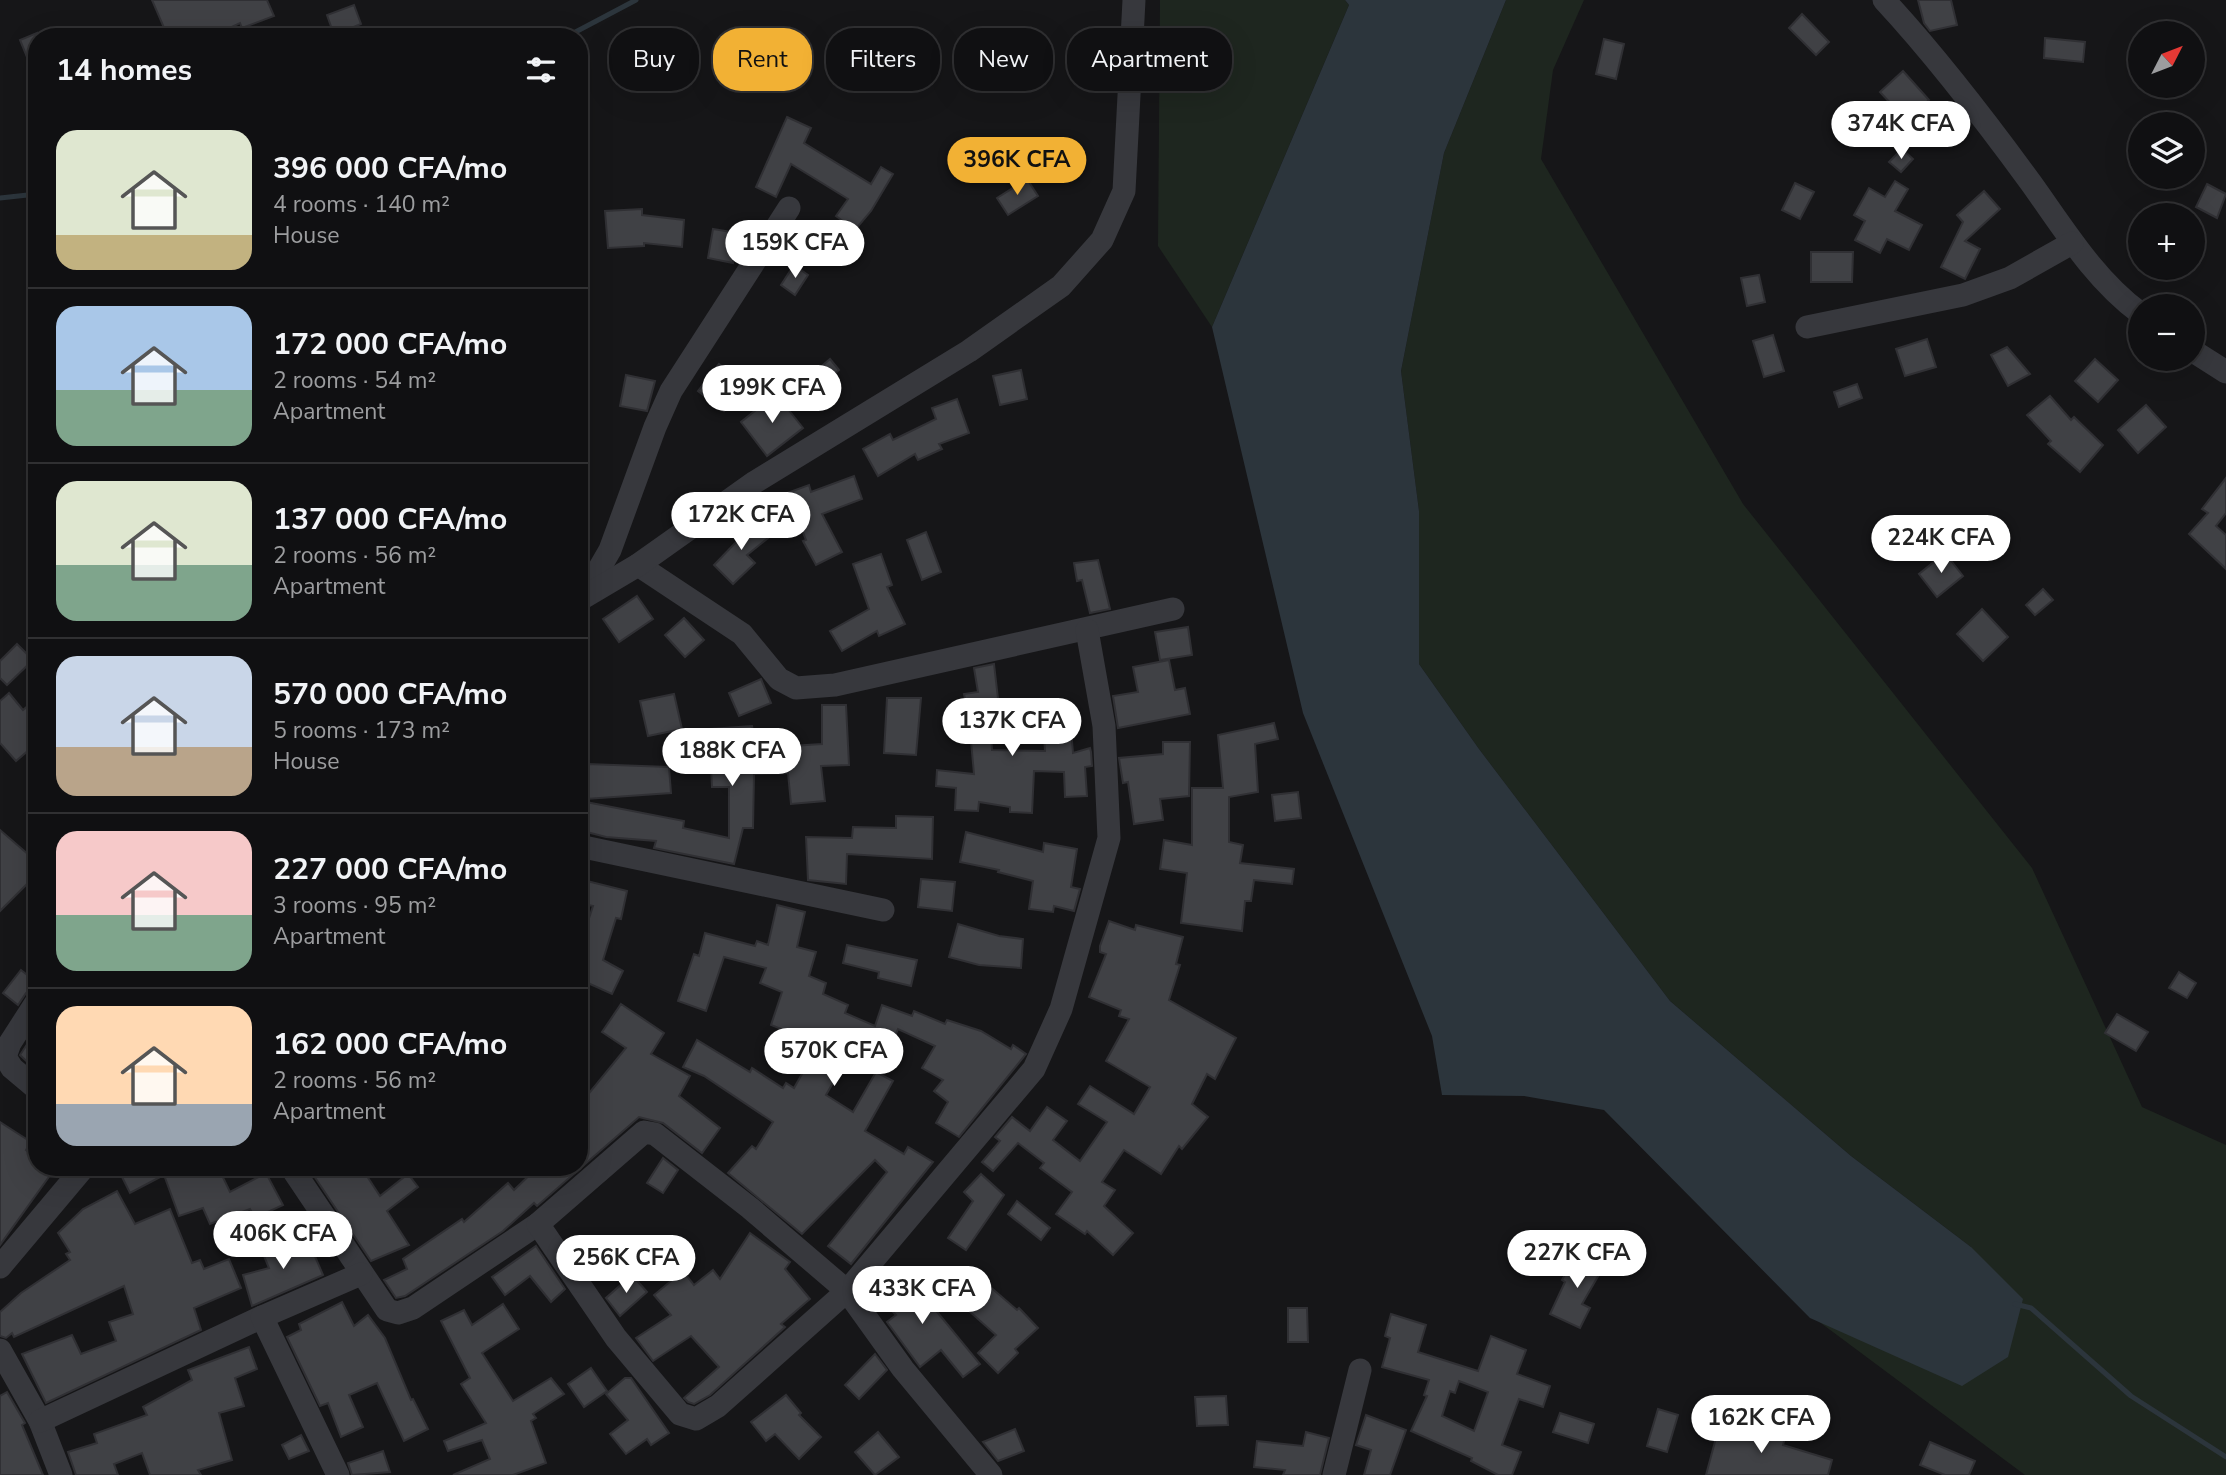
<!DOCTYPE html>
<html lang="en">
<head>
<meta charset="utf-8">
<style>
  :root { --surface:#101012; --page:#19191b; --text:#f1f3f6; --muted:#9c9d9f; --line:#303032; --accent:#f2b134 }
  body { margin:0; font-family:"Nunito Sans",sans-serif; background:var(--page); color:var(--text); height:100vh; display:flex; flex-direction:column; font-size:26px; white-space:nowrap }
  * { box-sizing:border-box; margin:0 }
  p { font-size:23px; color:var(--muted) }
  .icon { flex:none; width:38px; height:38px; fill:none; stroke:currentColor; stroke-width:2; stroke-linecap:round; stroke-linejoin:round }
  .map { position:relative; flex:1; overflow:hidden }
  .details { position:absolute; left:28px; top:28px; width:560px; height:1148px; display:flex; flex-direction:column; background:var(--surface); border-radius:28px; box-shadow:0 7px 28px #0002,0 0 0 2px var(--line) }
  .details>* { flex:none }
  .guide { position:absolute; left:609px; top:28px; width:665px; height:63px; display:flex; gap:14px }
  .needle { width:46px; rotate:48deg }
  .buttons { position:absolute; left:2128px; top:21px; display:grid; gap:14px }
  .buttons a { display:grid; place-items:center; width:77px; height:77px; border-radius:50%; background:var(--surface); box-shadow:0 7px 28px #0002,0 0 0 2px var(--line); font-size:35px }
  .price { position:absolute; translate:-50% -60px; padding:0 16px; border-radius:24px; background:#fff; color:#222; font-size:23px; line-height:46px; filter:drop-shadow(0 2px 4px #0008) }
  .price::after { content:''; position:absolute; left:50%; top:42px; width:21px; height:16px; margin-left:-10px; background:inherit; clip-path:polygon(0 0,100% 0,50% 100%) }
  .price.current { background:var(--accent); color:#111 }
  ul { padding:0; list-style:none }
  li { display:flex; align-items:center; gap:21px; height:175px; padding:0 28px }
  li+li { border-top:2px solid var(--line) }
  li span { display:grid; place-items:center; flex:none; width:196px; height:140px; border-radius:21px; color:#555 }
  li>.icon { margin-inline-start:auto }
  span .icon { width:84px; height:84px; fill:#fffc; stroke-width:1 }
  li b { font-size:30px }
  h2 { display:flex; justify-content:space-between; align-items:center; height:84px; padding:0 28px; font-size:30px }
  .chip { padding:0 24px; border-radius:28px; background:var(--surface); box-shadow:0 7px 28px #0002,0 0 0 2px var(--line); font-size:24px; line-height:63px }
  .chip.current { background:var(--accent); color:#111 }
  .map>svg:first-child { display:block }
  .green { fill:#1e261f }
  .water { fill:#2c353c }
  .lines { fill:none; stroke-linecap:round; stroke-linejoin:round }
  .stream { stroke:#2c353c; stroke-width:5 }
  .building { fill:#404145; stroke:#303034; stroke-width:2; fill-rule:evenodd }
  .minor { stroke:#37383d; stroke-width:23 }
</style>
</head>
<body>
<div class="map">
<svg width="2226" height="1475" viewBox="0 0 2226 1475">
  <rect width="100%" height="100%" fill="#161618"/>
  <g class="green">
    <path d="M1160 0H1345L1349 5 1212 327 1158 246Z"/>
    <path d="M1506 0H1584L1553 70 1541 159 1743 504 2032 868 2142 1107 2226 1145V1475H2025L1798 1306 1962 1385 1971 1247 1851 1156 1670 1001 1479 749 1419 664V511L1401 371 1444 153Z"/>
  </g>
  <path class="water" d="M1345 0H1506L1444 153 1401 371 1419 511V664L1479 749 1670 1001 1851 1156 1971 1247 2023 1299 2008 1357 1962 1386 1810 1318 1604 1110 1524 1096 1442 1095 1432 1036 1303 713 1212 327 1349 5Z"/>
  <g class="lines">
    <g class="stream">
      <path d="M566 37 636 0"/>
      <path d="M0 198 37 194"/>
      <path d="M2015 1304 2031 1308 2131 1396 2226 1457"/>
    </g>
  </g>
  <g class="building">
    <path d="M152 0H267L274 16 242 28 240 23 210 37H168Z"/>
    <path d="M1918 0H1951L1957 25 1930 31 1924 23Z"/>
    <path d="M354 5 361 24 334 35 327 15Z"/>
    <path d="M1802 14 1829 42 1816 55 1789 28Z"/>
    <path d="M37 33V79H36L20 40Z"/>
    <path d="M2045 38 2085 42 2083 62 2044 58Z"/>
    <path d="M1604 39 1624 44 1616 79 1596 74Z"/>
    <path d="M1903 71 1929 100 1906 120 1880 92Z"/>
    <path d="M787 117 811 128 804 143 871 184 881 167 893 174 871 211 855 230 836 216 848 199 791 164 776 197 756 187Z"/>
    <path d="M1902 149 1913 159 1901 172 1889 162Z"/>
    <path d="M1027 179 1038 196 1008 215 997 198Z"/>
    <path d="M1895 181 1908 189 1895 211 1922 225 1909 250 1887 239 1880 253 1855 240 1865 221 1854 215 1869 188 1885 197Z"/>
    <path d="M1795 183 1814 192 1800 219 1782 210Z"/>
    <path d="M2207 184 2226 194 2217 218 2196 207Z"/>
    <path d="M1984 191 2000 209 1965 241 1980 249 1965 279 1941 267 1963 222 1957 215Z"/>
    <path d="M642 209V215L684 220 682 247 644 243V246L608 248 605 211Z"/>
    <path d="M713 229 738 233 733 263 708 258Z"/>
    <path d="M1811 252H1853L1852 282H1811Z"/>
    <path d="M794 265 808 275 795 295 781 285Z"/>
    <path d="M1759 275 1765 302 1747 306 1741 278Z"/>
    <path d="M1773 335 1784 371 1764 377 1753 341Z"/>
    <path d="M1927 339 1936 367 1905 376 1896 349Z"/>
    <path d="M2007 347 2030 374 2008 386 1991 355Z"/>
    <path d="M830 359 839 370 811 395 801 384Z"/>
    <path d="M2095 359 2118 380 2098 402 2075 381Z"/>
    <path d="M719 364 744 385 724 411 698 391Z"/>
    <path d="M1021 370 1027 399 1000 405 993 376Z"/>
    <path d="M626 375 655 381 647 411 620 406Z"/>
    <path d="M1857 384 1862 398 1839 407 1834 392Z"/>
    <path d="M776 394 803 428 767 456 741 422Z"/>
    <path d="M2050 396 2071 420 2074 417 2103 445 2080 472 2048 444 2051 441 2027 415Z"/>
    <path d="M957 399 969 433 939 444 942 449 918 460 915 454 878 476 863 449 890 434 893 440 936 419 932 408Z"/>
    <path d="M2146 405 2166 427 2138 453 2118 430Z"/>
    <path d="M854 476 862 499 822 514 842 552 816 565 803 541 806 540 787 493 809 485 811 492Z"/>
    <path d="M2226 478V513L2216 526 2226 535V569L2189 534 2208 513 2202 509Z"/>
    <path d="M751 518 768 538 747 555 755 563 733 584 714 565 741 537 736 531Z"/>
    <path d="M926 532 941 572 922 580 907 540Z"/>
    <path d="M1945 553 1963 576 1937 597 1919 574Z"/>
    <path d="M881 554 892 585 887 587 905 624 879 636 877 631 842 651 830 631 869 609 853 564Z"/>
    <path d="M1098 560 1110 609 1090 613 1082 580 1077 581 1074 563Z"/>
    <path d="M2043 589 2053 600 2035 615 2026 605Z"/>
    <path d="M637 596 653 619 619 642 603 619Z"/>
    <path d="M1982 609 2008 637 1983 661 1957 634Z"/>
    <path d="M684 618 704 640 685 657 665 635Z"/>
    <path d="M1188 627 1192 655 1160 660 1155 632Z"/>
    <path d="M17 644 33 660 7 685 0 678V661Z"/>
    <path d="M1169 660 1175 690 1185 688 1190 714 1118 728 1113 696 1138 692 1133 667Z"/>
    <path d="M994 664 1000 716 990 718 992 750 1045 751 1043 718 1070 717 1073 753 1090 748 1091 752 1092 766 1085 767 1087 796 1065 797 1064 772 1034 771 1032 813 1010 812V807L979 802 978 811 955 810 956 788 936 786 937 770 974 774 971 741H974L964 694 978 692 974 668Z"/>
    <path d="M761 679 771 703 739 716 729 693Z"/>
    <path d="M9 693 23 710 37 698V743L16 761 0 743V701Z"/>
    <path d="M674 694 682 729 648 736 640 701Z"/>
    <path d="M887 698H921L916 755 884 753Z"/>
    <path d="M822 705H846L849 765 821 766 825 801 791 804 788 773 754 774 753 828H743L734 864 654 848 656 841 606 837 579 830V806L586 808V802L684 821 683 828 729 838V787H712L710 748 698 749 696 730 752 726 757 748 822 744Z"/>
    <path d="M1274 723 1278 739 1255 744 1258 792 1229 797V842L1243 845 1240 863 1294 869 1292 884 1254 880 1251 901H1245L1242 931 1181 923 1187 873 1160 869 1164 840 1192 845V788H1223L1218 735Z"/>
    <path d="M1163 742H1190L1189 796 1160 799 1163 820 1134 824 1128 782 1123 783 1119 758 1163 754Z"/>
    <path d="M587 764 669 767 671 793 586 799Z"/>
    <path d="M1298 792 1301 818 1275 821 1272 795Z"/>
    <path d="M896 816 933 817 932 859 847 854 846 884 808 880 806 837 852 838 853 827 896 828Z"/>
    <path d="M0 830 37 862V874L0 911Z"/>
    <path d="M966 832 1043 852 1044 843 1077 849 1071 887 1080 889 1074 911 1054 906 1053 912 1029 909 1033 881 998 872 999 870 960 862Z"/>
    <path d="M579 879 627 891 621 919 616 918 603 960 623 971 612 994 579 979V949L593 906 579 903Z"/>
    <path d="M921 879 955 882 952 911 918 907Z"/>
    <path d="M777 905 805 912 797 947 816 952 809 976 826 983 823 994 848 1005 845 1013 875 1026 882 1005 912 1016 914 1011 945 1024 947 1020 981 1031 1011 1049 1013 1045 1026 1054 959 1137 936 1123 948 1102 934 1091 943 1080 922 1068 935 1046 898 1029 893 1041 888 1039 875 1067 849 1055 826 1095 853 1112 876 1072 893 1081 865 1131 904 1154 908 1147 933 1162 851 1264 828 1246 887 1172 875 1160 802 1234 728 1173 752 1146 756 1149 773 1122 704 1076 683 1067 697 1040 750 1072 752 1068 783 1088 786 1083 794 1088 819 1044 771 1025 782 992 760 983 766 968 724 957 706 1011 678 1001 694 954 699 956 705 933 755 946 757 941 768 945Z"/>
    <path d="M1109 921 1135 930 1136 925 1183 937 1176 964 1180 965 1169 1000 1236 1038 1215 1079 1207 1074 1192 1104 1208 1117 1182 1149 1179 1146 1161 1174 1124 1150 1102 1182 1115 1190 1104 1206 1133 1233 1113 1255 1087 1231 1085 1234 1056 1214 1072 1192 1040 1168 1044 1163 1018 1143 993 1171 982 1162 1000 1141 995 1137 1012 1117 1030 1131 1047 1107 1067 1121 1053 1140 1080 1161 1107 1122 1078 1104 1090 1086 1134 1114 1150 1087 1106 1061 1129 1019 1119 1016 1121 1010 1089 997 1106 954 1100 952V946Z"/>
    <path d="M958 924 999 936 1023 939 1021 968 979 965 949 957Z"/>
    <path d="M847 945 917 960 911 986 878 978 879 972 843 963Z"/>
    <path d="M21 970 37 983V987L26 993 18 1005 3 993Z"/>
    <path d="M2179 972 2196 983 2187 998 2169 988Z"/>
    <path d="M621 1004 664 1033 651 1054 690 1076 679 1096 720 1128 702 1153 663 1123 639 1117 537 1206 534 1203 503 1231 405 1296 396 1298 384 1280 407 1269 403 1259 462 1219 464 1222 508 1183 514 1190 538 1167H579V1090L586 1097 626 1048 602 1032Z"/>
    <path d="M2117 1014 2148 1032 2136 1051 2105 1033Z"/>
    <path d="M37 1029V1071L20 1055Z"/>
    <path d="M0 1122 31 1142 26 1150 37 1159V1167H56L0 1245Z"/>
    <path d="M663 1158 678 1170 663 1193 647 1183Z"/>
    <path d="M117 1167H218L230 1192 266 1173 283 1205 255 1218 250 1209 210 1224 203 1208 179 1216 164 1175 130 1193Z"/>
    <path d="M308 1167H361L380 1196 408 1174 418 1187 387 1211 409 1245 371 1261Z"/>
    <path d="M981 1174 1004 1195 966 1250 948 1238 973 1201 964 1192Z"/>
    <path d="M117 1191 135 1224 170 1209 192 1263 200 1260 204 1269 229 1259 241 1288 194 1308 201 1330 46 1403 22 1354 72 1335 81 1354 116 1341 109 1322 133 1314 124 1286 14 1337 12 1333 6 1338 0 1336V1312L21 1293 70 1260 66 1254 70 1252 58 1233 83 1209Z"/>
    <path d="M1017 1201 1050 1228 1041 1240 1008 1214Z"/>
    <path d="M750 1233 790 1262 785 1269 810 1299 781 1324 785 1327 710 1395 694 1404 688 1402 684 1398 719 1367 691 1336 653 1361 636 1338 671 1315 654 1295 683 1271 694 1285 713 1270 720 1279Z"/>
    <path d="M298 1236 304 1250 311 1247 323 1275 252 1306 243 1275 269 1268 262 1251Z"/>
    <path d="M536 1246 565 1289 551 1302 530 1276 505 1295 492 1277Z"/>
    <path d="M1579 1251 1604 1266 1582 1304 1590 1308 1580 1328 1550 1314 1565 1282 1562 1280Z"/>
    <path d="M894 1272 905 1283 910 1279 980 1364 963 1377 941 1350 920 1367 887 1322 896 1315 873 1291Z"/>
    <path d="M632 1275 647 1292 620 1316 606 1298Z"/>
    <path d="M981 1279 1017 1310 1019 1308 1038 1328 1015 1349 1018 1353 998 1373 978 1353 996 1335 960 1303Z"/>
    <path d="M342 1302 354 1326 368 1315 385 1338 411 1400 413 1399 428 1429 404 1441 377 1383 349 1395 363 1427 341 1437 328 1403 320 1406 287 1337 301 1330 299 1324Z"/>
    <path d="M503 1304 519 1329 482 1353 513 1401 551 1378 564 1394 533 1414 536 1418 531 1421 546 1463 513 1475H453L490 1459 482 1440 448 1451 444 1441 486 1423 461 1384 470 1378 441 1321 464 1310 472 1325Z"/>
    <path d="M1288 1308H1307L1308 1342H1288Z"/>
    <path d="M1391 1314 1426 1325 1418 1352 1478 1371 1491 1336 1526 1350 1517 1374 1550 1386 1543 1407 1519 1399 1502 1445 1521 1452 1512 1475H1498L1471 1461 1472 1458 1411 1431 1427 1396 1424 1395 1429 1380 1382 1367 1390 1338 1385 1336ZM1459 1381 1488 1392 1474 1431 1442 1416 1450 1391 1455 1393Z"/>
    <path d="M249 1347 257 1369 235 1378 244 1406 219 1413 232 1460 198 1470 201 1475H150L142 1453 114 1464 118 1475H76L68 1452 97 1443 94 1434 147 1415 143 1407 192 1380 188 1370Z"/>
    <path d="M875 1354 887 1370 859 1399 845 1385Z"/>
    <path d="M591 1368 607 1391 584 1407 568 1384Z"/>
    <path d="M625 1378H631L669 1433 651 1445 647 1439 626 1454 610 1434 628 1420 606 1394Z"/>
    <path d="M7 1392 25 1423 22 1425 43 1475H0V1396Z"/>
    <path d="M786 1395 801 1413 799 1415 821 1437 799 1459 775 1434 766 1441 751 1422Z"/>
    <path d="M1226 1396 1228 1425 1197 1426 1195 1397Z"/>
    <path d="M1658 1409 1678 1415 1667 1452 1647 1446Z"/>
    <path d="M1560 1413 1594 1424 1588 1443 1553 1432Z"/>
    <path d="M1366 1415 1406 1430 1390 1475H1364L1371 1450 1356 1445Z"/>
    <path d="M1720 1423 1747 1431 1749 1423 1786 1434 1783 1445 1832 1460 1828 1475H1706Z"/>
    <path d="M1015 1429 1024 1451 998 1461 983 1442Z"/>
    <path d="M878 1432 899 1457 875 1475 855 1452Z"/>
    <path d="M1306 1432 1329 1438 1320 1475H1283L1285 1470 1254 1467 1257 1441 1303 1446Z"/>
    <path d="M301 1435 309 1451 289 1459 282 1445Z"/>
    <path d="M1930 1442 1975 1461 1969 1475H1945L1920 1465Z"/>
    <path d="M383 1451 390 1472 352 1475 348 1463Z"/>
  </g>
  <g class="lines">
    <g class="minor">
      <path d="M1884 0C1937 57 1985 120 2031 183 2064 229 2094 279 2140 313"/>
      <path d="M1807 327 1963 295 2010 278 2072 243"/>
      <path d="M2193 351 2226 372"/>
      <path d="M638 565 742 634 779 679 796 688 835 685 1173 609"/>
      <path d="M584 595 610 550 655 427 671 391 789 208"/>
      <path d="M579 600 638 565 755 482 969 351 1061 286 1102 240 1124 191 1134 0"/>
      <path d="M579 846 883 910"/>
      <path d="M37 1001 10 1043 5 1057 12 1068 37 1089"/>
      <path d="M291 1167 387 1310 398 1313 413 1308 538 1224"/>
      <path d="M0 1267 84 1167"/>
      <path d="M0 1350 40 1421 61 1475"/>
      <path d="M40 1421 262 1317"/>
      <path d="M338 1475 262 1317 361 1274"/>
      <path d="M991 1475 903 1369 847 1291 750 1208 655 1134 644 1132 538 1224 616 1338 680 1414 696 1419 718 1406 847 1291 1034 1069 1061 1009 1109 838 1104 726 1087 630"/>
      <path d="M1334 1475 1360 1370"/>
    </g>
  </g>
</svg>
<div class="buttons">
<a><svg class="needle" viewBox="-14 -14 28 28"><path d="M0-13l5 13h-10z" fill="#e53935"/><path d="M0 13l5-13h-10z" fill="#9c9d9f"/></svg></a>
<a><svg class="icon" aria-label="layers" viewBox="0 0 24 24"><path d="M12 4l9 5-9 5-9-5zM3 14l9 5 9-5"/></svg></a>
<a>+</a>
<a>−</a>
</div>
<b class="price" style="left:1901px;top:161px">374K CFA</b>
<b class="price current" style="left:1017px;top:197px">396K CFA</b>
<b class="price" style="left:795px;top:280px">159K CFA</b>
<b class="price" style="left:772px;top:425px">199K CFA</b>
<b class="price" style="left:741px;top:552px">172K CFA</b>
<b class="price" style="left:1941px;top:575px">224K CFA</b>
<b class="price" style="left:1012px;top:758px">137K CFA</b>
<b class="price" style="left:732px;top:788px">188K CFA</b>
<b class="price" style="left:834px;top:1088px">570K CFA</b>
<b class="price" style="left:283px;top:1271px">406K CFA</b>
<b class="price" style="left:1577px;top:1290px">227K CFA</b>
<b class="price" style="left:626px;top:1295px">256K CFA</b>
<b class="price" style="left:922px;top:1326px">433K CFA</b>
<b class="price" style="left:1761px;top:1455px">162K CFA</b>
<div class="guide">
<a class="chip">Buy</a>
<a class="chip current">Rent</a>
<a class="chip">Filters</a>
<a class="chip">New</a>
<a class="chip">Apartment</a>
</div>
<section class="details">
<h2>14 homes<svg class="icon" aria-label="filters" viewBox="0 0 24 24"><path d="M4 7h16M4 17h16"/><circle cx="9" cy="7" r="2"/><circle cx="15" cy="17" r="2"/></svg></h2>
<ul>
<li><span style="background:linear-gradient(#dfe7d0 75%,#c2b280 0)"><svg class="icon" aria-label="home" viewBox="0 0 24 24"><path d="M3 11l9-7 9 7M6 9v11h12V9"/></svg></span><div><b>396 000 CFA/mo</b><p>4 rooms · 140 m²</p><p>House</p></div></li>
<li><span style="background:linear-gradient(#a9c7e8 60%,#7fa58c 0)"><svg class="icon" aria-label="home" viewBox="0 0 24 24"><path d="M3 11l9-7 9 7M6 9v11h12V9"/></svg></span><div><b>172 000 CFA/mo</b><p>2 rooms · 54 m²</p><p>Apartment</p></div></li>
<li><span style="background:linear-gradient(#dfe7d0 60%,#7fa58c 0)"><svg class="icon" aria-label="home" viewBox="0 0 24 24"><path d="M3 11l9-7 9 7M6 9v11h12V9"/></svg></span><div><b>137 000 CFA/mo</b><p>2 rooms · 56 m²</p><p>Apartment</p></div></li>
<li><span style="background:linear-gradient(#c9d6e8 65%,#b9a48a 0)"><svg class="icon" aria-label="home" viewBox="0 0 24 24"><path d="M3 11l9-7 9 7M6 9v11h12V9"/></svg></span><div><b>570 000 CFA/mo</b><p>5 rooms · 173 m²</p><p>House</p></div></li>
<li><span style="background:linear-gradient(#f6c9c9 60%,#7fa58c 0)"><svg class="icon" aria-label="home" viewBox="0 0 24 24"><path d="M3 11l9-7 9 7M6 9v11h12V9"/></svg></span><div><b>227 000 CFA/mo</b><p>3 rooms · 95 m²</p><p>Apartment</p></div></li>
<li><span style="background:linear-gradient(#ffd9b3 70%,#9aa5b1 0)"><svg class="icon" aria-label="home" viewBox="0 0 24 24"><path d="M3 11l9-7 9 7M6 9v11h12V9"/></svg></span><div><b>162 000 CFA/mo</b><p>2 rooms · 56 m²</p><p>Apartment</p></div></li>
</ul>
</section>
</div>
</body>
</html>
